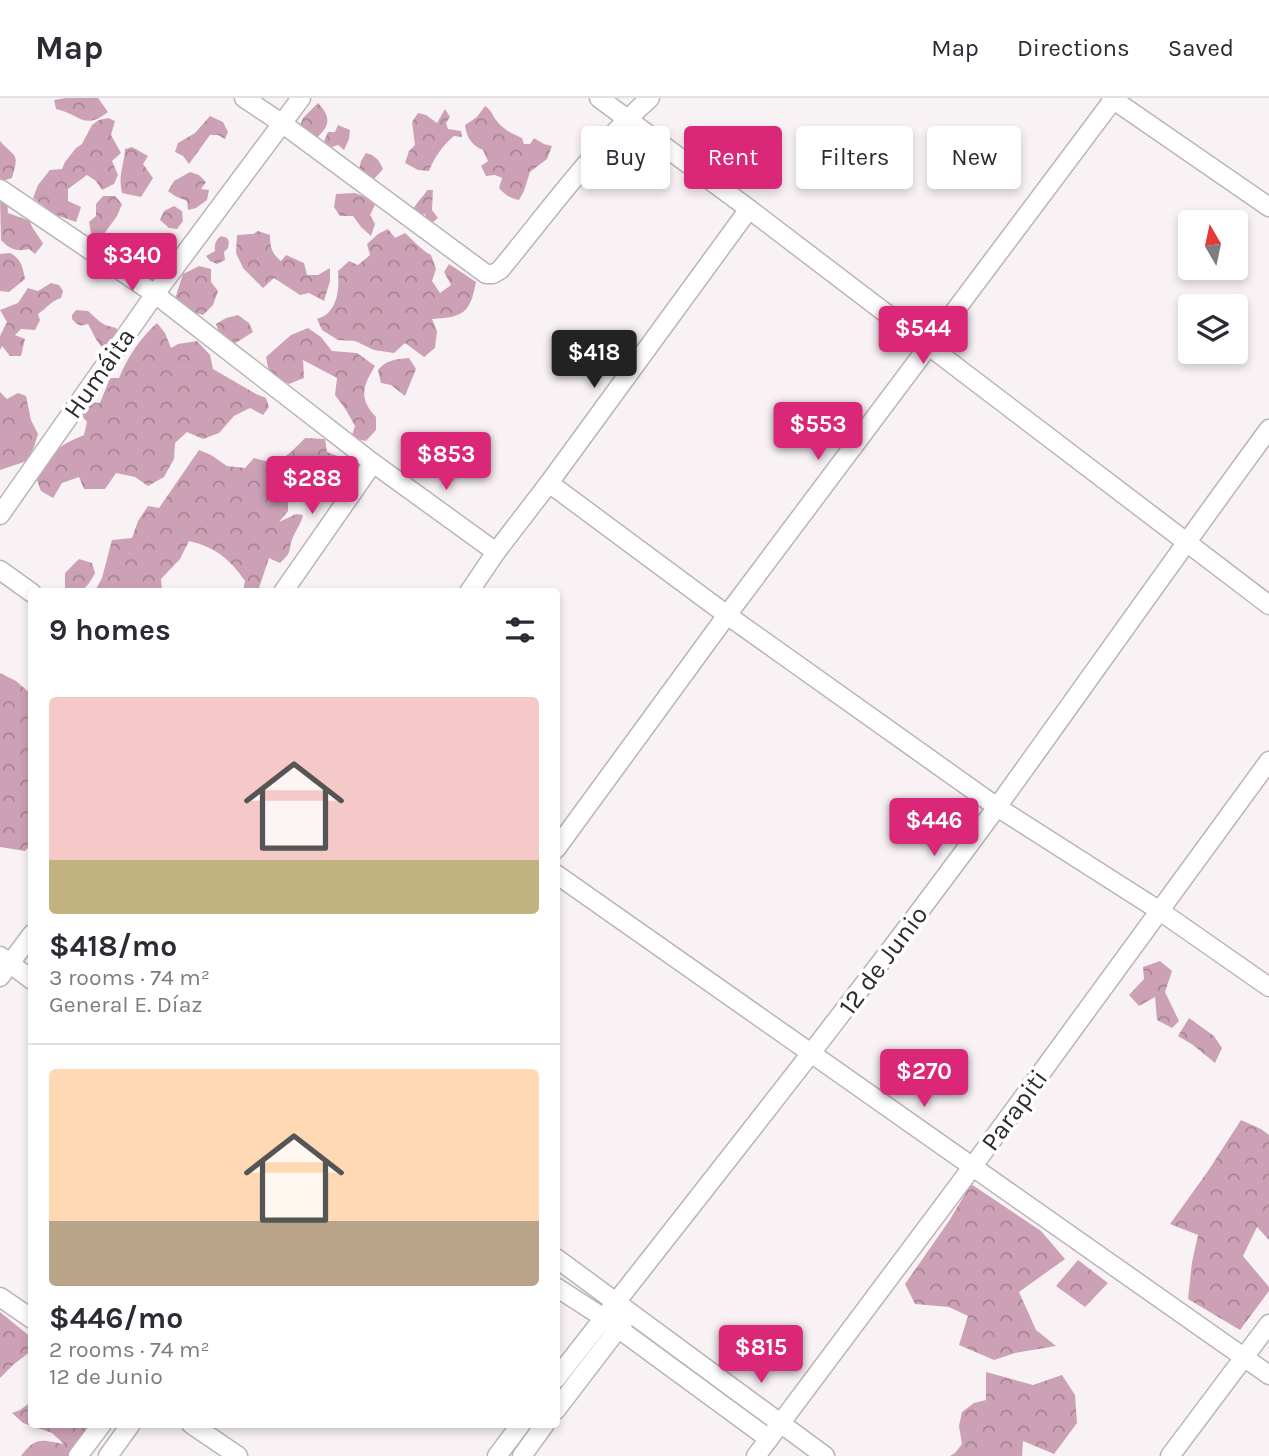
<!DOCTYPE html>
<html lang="en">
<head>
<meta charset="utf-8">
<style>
  :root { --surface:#fff; --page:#f2f2f3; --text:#2b2b33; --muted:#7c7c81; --line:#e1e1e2; --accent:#db2777 }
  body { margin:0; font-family:Karla,sans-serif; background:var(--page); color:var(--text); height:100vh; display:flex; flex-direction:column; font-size:26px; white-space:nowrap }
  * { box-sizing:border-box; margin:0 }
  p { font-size:23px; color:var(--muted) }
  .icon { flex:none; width:38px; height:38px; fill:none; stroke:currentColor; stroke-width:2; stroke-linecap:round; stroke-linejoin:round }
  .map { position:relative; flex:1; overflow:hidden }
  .drawer { position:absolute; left:28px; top:490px; width:532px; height:840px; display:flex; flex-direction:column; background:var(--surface); border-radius:7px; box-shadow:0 4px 10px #0003 }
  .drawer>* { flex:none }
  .banner { position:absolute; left:581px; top:28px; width:583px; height:63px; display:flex; gap:14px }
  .needle { width:46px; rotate:351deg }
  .tools { position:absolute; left:1178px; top:112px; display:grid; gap:14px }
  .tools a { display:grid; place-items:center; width:70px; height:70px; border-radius:7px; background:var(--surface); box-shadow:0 4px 10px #0003; font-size:35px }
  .price { position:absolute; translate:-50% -60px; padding:0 16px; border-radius:7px; background:var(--accent); color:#fff; font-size:23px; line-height:46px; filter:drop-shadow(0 2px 4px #0008) }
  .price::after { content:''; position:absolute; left:50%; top:42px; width:21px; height:16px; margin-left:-10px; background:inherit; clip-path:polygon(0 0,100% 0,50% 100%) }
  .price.active { background:#222; color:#fff }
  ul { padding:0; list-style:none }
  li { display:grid; align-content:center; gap:14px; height:371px; padding:0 21px }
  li+li { border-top:2px solid var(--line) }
  li span { display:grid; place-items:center; height:217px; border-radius:7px; color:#555 }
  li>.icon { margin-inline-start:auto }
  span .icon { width:126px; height:126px; fill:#fffc; stroke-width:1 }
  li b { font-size:30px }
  h2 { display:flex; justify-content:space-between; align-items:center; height:84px; padding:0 21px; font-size:30px }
  .chip { padding:0 24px; border-radius:7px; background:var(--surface); box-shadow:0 4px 10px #0003; font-size:24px; line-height:63px }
  .chip.active { background:var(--accent); color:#fff }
  header { display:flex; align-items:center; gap:42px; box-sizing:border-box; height:98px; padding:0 35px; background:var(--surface); border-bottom:2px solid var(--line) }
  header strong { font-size:33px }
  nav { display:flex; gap:38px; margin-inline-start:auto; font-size:24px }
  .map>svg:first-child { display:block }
  .forest { fill:url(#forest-crowns) }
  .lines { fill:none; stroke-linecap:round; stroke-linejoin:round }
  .minor-casing { stroke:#bab4b7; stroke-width:21 }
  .minor { stroke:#fff; stroke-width:18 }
  .labels { text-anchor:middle; stroke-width:7; stroke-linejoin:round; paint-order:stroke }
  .street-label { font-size:26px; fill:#2c2a2b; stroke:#fff }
</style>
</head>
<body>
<header>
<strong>Map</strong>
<nav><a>Map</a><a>Directions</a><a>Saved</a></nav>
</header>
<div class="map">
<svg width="1269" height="1358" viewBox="0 0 1269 1358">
  <defs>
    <pattern id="forest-crowns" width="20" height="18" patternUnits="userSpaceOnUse" patternTransform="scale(1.75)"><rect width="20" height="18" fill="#cda1b5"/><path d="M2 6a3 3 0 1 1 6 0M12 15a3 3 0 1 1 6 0" fill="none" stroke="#a78393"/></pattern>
  </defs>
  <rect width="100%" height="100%" fill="#f8f2f5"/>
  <g class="forest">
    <path d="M66 0H98L108 14C84 33 80 16 56 11L54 2Z"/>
    <path d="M318 5C332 20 330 29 314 42L299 30 303 20Z"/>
    <path d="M485 8C493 14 491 15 496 22 502 31 513 36 522 40L524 46H530L534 40 544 46 552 48 547 61 530 74 524 93 519 102C510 100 505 97 499 90L502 80 495 77 486 78 481 68 488 63 483 52C472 48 466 38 465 27L477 19Z"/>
    <path d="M445 11 450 19 446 25 448 31 461 33 462 39 454 38C443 47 434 60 429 73L418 72 405 65 409 53 415 47 412 24 418 15 426 17 437 25Z"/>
    <path d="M210 18 223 24 228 34 225 41 218 37H210L189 66 183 58 175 54 178 45 195 35Z"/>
    <path d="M108 20 115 23 111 37 121 55 112 63 118 77 114 86 102 92 96 83 87 77 68 91V103L81 109 76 124 56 117 33 100 38 87 50 72 62 71 65 64 76 50 82 46 92 27 99 22Z"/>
    <path d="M338 27 350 32 349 41 344 52 338 47 329 50 324 43 328 34H335Z"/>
    <path d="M0 43C15 60 20 54 12 80L2 83 0 80Z"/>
    <path d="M132 49 148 58 143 66 153 80 141 99 122 95C118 74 124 69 125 51Z"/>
    <path d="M366 55C376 58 379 62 383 71L375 80 367 81 359 72 361 63Z"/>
    <path d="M190 74 199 77 206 84 201 91 209 92 207 102 196 110 188 112 187 103 175 98 168 93 174 83Z"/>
    <path d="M427 92H433L432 112 438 120 432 125 426 122 425 116 416 119 413 115C413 106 423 100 427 92Z"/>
    <path d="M355 95 368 100 375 107 370 117 375 126 371 138 361 129 353 118H340L334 109 336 96Z"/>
    <path d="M0 98 7 101 8 115 30 123C32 132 39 137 43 146L35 156 29 151C17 154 9 151 1 142Z"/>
    <path d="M103 98H115L122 106 117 118 101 140 91 135 89 124 96 118V106Z"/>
    <path d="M174 108 182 113 183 123 177 131 169 130 160 122 164 113Z"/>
    <path d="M388 131 395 140 405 135C414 143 420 151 431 157L436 171 432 183 440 195 451 187 444 174 449 166 476 184C470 216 463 219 432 221L437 233 435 250 424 259 405 245 394 255 374 252 355 243 338 242 322 232 317 221C321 219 325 218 328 215 339 204 339 187 338 173L349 163 358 167 370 157 367 146 378 136Z"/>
    <path d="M258 133 270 137C270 149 272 156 281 163L286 157 304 165 307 177H318L330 170V183L324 203 309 195 300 197 274 180 263 190 243 170 236 155 237 137 253 136Z"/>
    <path d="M221 138 227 140 229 144 228 150 224 154 225 162 217 166 210 163 206 158 215 153C214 146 216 142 221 138Z"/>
    <path d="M147 149 156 153 158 166 149 176 141 178 129 172 125 159Z"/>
    <path d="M10 155C21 160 23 170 25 181L9 194 0 193V156Z"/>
    <path d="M199 168 211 171V184L218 193 213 207 203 217 184 212 175 201 183 176Z"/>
    <path d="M51 185 59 187 63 193 61 200C51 203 47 210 38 216L40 222 35 232 21 231 15 237 25 241 21 258H10L2 248 0 252V238L7 224 0 212 18 205 28 190 38 193Z"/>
    <path d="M76 212 88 213 99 223 105 227 116 230 119 234 112 250 102 249C95 242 93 234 88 226 80 229 77 227 72 221V217Z"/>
    <path d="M238 217 249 225 253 234 234 246 221 240 216 226 226 220Z"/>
    <path d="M157 225 165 235 171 250 178 246 197 243 210 257 213 271 256 296 266 300 269 309 263 317 250 310 234 318 219 335 203 341 187 334 175 345 174 361 164 379 148 388 135 379 116 375 105 391H84L79 379 62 385 53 400 41 393 36 379C53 354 55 349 84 337L87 324 81 317 88 304 100 305 110 280H119C127 260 141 239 157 225Z"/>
    <path d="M308 230 321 239 332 253 357 255 375 268C363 288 358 300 376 319V332L366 343 351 340 355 328 346 312 335 297 337 280 303 262 304 280 289 286 269 275 266 259 291 237Z"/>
    <path d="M409 260 416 271 405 298 391 287 381 285 378 272C386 262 396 261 409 260Z"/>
    <path d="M0 294 7 301 18 295 26 298 31 322 38 336 34 349 27 363 0 372Z"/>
    <path d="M305 340 325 341 327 354 340 359 347 358 344 373 321 400 305 391 288 403V413L279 424 296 416 303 417C301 426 296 432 293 439 287 454 294 452 280 465L269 460 258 493H243L245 483C230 461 215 449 189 443L180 461 161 481 162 493H95L102 480 112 442 132 440 138 423 148 408 159 410 199 352 211 357 227 368 245 370 254 360C280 369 288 357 305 340Z"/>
    <path d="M79 461 92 465 95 475C87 490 84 494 66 493L65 489V475Z"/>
    <path d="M0 575 16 583 31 596 32 746 25 753 0 749Z"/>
    <path d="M1160 863 1172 873 1165 894 1179 923 1172 930 1157 922 1155 899 1139 908 1129 897 1144 881 1143 869Z"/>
    <path d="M1189 920 1214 938 1222 950 1215 965 1193 947 1178 938Z"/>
    <path d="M1241 1022 1261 1031 1269 1037V1142L1257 1129 1243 1158 1269 1189V1193L1240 1232 1188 1201 1192 1164 1198 1137 1170 1126 1208 1073Z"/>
    <path d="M971 1086 1041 1133 1065 1161 1019 1194 1036 1232 1056 1248 1015 1255 994 1262 959 1247 968 1218 949 1209 915 1206 905 1186 949 1123Z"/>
    <path d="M1078 1162 1108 1185 1085 1209 1056 1188Z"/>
    <path d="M0 1214 32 1240 31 1253 13 1267 0 1280Z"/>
    <path d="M986 1274 1033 1287 1062 1277 1075 1297 1077 1325 1054 1356 1023 1343 1022 1358H950L955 1355 962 1346 959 1328 962 1314 974 1305 986 1302Z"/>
    <path d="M31 1304 32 1326 100 1327 74 1350 68 1358H21C37 1337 42 1343 64 1346L52 1335 23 1325 12 1315 20 1312Z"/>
  </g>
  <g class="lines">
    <g class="minor-casing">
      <g id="minor">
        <path d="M244 0 283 26 486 176H493L500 172C548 114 594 50 650 0"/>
        <path d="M599 0 749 111 1269 507"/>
        <path d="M1111 0 1269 109"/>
        <path d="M0 91 155 196 373 365 496 454"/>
        <path d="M549 385 727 517 997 709 1160 813 1269 889"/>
        <path d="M0 417 155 196 301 0"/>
        <path d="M0 472 32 495"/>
        <path d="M283 494 373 365"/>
        <path d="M469 494 496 454 549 385 749 111"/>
        <path d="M556 751 727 517 1113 2"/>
        <path d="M556 776 1269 1277"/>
        <path d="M0 858 32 882"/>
        <path d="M0 879 32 836"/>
        <path d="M556 1160 825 1358"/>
        <path d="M556 1189 604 1220 769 1341"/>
        <path d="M0 1199 32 1221"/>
        <path d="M556 1281C704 1091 855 903 997 709 1088 583 1177 456 1269 331"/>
        <path d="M556 1312 624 1223"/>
        <path d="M191 1326 238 1358"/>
        <path d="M78 1358 102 1326"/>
        <path d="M108 1358 131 1326"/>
        <path d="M497 1358 521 1326"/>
        <path d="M522 1358 545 1326"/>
        <path d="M756 1358 973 1068 1269 663"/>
        <path d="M1170 1358 1269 1226"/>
      </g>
    </g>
    <use href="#minor" class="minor"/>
  </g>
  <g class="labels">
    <g class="street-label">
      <text transform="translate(99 275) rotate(-55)" y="9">Humáita</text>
      <text transform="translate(883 862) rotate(-53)" y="9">12 de Junio</text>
      <text transform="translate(1014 1012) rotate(-54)" y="9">Parapiti</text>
    </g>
  </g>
</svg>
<div class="tools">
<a><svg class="needle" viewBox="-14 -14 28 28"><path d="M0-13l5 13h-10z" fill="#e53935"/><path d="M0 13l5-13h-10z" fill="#7c7c81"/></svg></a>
<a><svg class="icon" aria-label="layers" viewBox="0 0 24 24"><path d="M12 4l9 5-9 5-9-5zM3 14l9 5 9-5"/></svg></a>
</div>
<b class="price" style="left:132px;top:195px">$340</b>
<b class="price" style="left:923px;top:268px">$544</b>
<b class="price active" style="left:594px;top:292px">$418</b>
<b class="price" style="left:818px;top:364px">$553</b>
<b class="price" style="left:446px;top:394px">$853</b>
<b class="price" style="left:312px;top:418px">$288</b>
<b class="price" style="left:934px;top:760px">$446</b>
<b class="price" style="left:924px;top:1011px">$270</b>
<b class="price" style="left:761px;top:1287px">$815</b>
<div class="banner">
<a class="chip">Buy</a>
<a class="chip active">Rent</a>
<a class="chip">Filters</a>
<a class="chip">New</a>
</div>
<section class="drawer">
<h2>9 homes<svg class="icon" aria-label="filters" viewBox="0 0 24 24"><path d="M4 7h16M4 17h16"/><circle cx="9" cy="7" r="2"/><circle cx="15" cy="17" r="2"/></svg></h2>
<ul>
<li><span style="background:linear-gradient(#f6c9c9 75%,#c2b280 0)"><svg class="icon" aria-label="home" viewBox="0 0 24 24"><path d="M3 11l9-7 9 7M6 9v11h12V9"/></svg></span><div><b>$418/mo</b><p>3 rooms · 74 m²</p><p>General E. Díaz</p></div></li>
<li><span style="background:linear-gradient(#ffd9b3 70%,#b9a48a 0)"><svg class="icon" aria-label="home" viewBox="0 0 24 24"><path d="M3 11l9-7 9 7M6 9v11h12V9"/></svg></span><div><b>$446/mo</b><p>2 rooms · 74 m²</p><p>12 de Junio</p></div></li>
</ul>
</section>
</div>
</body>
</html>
